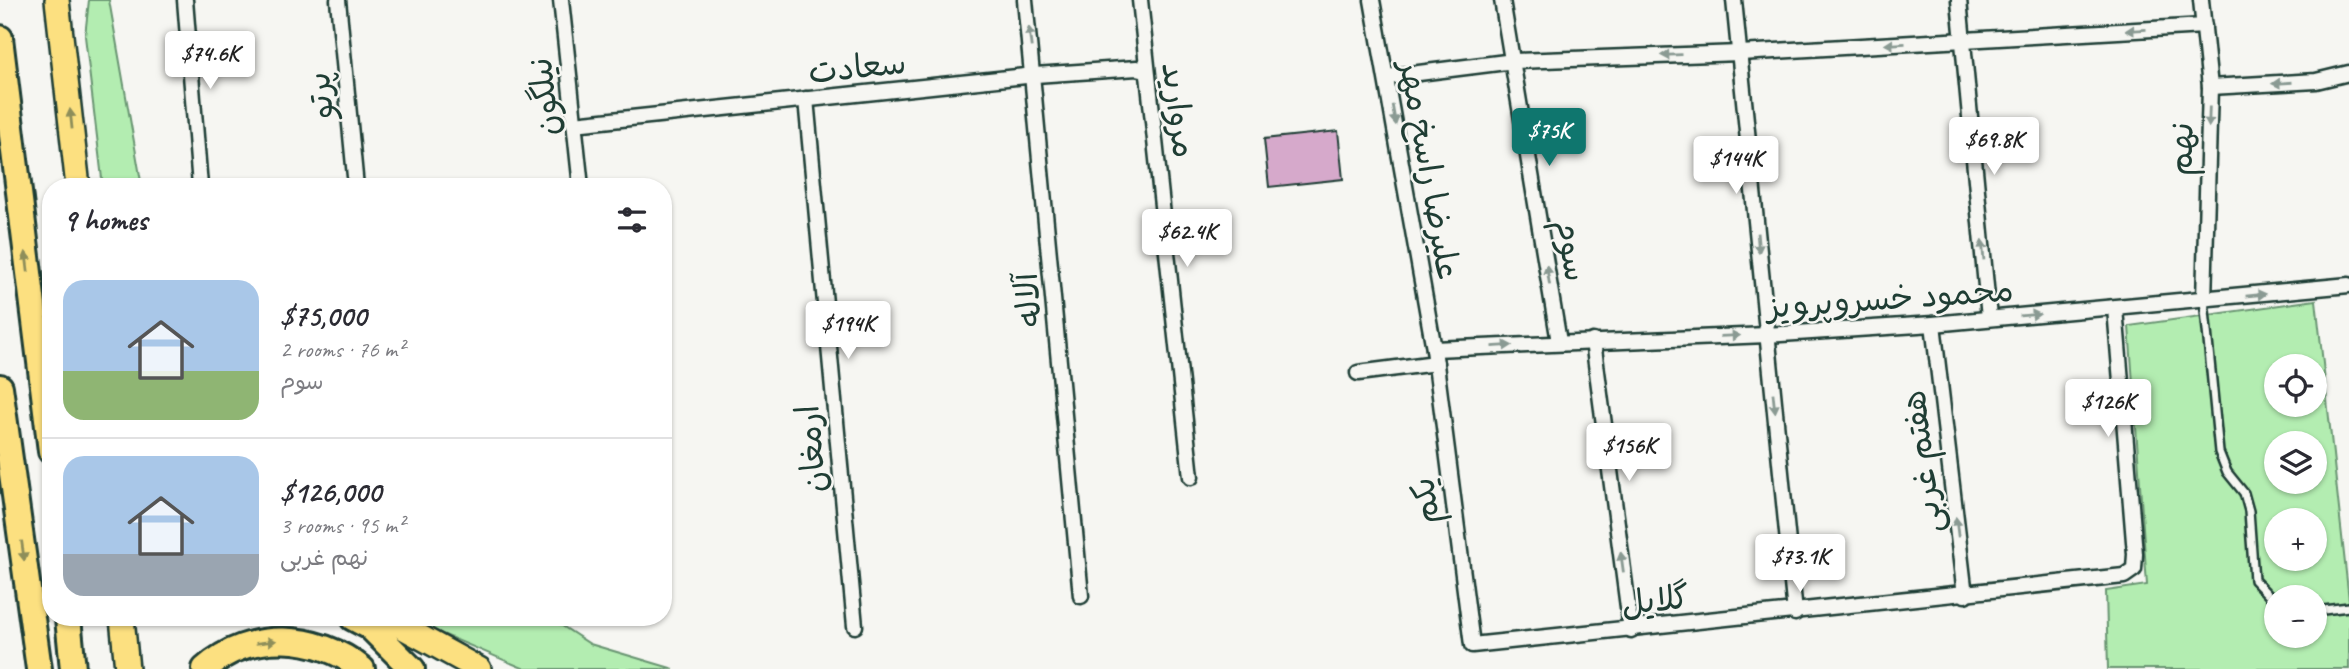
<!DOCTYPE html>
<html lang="en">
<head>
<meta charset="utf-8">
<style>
  :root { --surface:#fff; --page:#f7f7f7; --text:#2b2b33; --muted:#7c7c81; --line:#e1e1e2; --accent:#0f766e }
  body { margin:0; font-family:Caveat,"Playpen Sans Arabic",sans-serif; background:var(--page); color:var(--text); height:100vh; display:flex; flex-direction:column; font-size:26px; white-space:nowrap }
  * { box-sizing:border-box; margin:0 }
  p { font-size:23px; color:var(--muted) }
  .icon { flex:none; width:38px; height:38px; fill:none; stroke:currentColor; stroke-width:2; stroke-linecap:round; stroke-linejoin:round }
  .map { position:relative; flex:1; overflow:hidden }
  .details { position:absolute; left:42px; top:178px; width:630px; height:448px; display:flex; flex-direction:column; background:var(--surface); border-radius:28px; box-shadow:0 2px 5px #0004 }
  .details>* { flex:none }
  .controls { position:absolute; left:2264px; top:354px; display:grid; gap:14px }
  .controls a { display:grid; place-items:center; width:63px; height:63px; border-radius:50%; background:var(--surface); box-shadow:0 2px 5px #0004; font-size:35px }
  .price { position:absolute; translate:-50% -60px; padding:0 16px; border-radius:7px; background:#fff; color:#222; font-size:23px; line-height:46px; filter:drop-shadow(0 2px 4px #0008) }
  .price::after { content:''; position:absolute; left:50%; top:42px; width:21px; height:16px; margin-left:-10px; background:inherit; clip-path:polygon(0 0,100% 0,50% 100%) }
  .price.active { background:var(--accent); color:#fff }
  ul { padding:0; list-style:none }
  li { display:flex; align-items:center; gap:21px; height:175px; padding:0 21px }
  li+li { border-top:2px solid var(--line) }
  li span { display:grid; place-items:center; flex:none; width:196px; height:140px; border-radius:21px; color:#555 }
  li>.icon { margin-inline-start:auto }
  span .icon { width:84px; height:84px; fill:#fffc; stroke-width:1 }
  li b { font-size:30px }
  h2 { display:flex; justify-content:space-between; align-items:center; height:84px; padding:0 21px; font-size:30px }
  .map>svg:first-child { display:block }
  .garden { fill:#b3edb1; stroke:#699572; stroke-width:2; fill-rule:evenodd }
  .building { fill:#d6a9cb; stroke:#1f3d34; stroke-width:2 }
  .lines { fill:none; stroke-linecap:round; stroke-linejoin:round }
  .service-casing { stroke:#1f3d34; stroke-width:12 }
  .minor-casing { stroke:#1f3d34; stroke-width:19 }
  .primary-casing { stroke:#1f3d34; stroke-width:28 }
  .trunk-casing { stroke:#1f3d34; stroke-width:30 }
  .service { stroke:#f6f6f2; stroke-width:7 }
  .minor { stroke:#f6f6f2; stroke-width:14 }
  .primary { stroke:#fce080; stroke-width:23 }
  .trunk { stroke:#fce080; stroke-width:24 }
  .oneway { fill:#8a9a93 }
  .oneway2 { fill:#8e8e5a }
  .labels { text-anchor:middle; stroke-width:5; stroke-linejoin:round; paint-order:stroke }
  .street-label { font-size:33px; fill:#1f3d34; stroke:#f6f6f2 }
</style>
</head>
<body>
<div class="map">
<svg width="2349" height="669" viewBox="0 0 2349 669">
  <rect width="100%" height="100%" fill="#f6f6f2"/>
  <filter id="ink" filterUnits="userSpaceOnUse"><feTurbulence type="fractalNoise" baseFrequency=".0143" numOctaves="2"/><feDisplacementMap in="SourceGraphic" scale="14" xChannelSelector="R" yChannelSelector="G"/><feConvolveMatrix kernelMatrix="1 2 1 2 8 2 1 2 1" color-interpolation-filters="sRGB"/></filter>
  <g filter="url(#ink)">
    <g class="garden">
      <path d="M89 0H109L142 187H103L85 36Z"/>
      <path d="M2316 300 2349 600V669H2108L2106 591 2147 585 2129 326ZM2277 366H2315V404H2277ZM2277 443H2315V481H2277ZM2277 520H2315V558H2277ZM2277 597H2315V635H2277Z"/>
      <path d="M405 618H550L590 644 674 669H525Z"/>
    </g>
    <path class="building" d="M1338 131 1343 179 1269 187 1264 139Z"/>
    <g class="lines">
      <g class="service-casing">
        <g id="service">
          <path d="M2204 300 2219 452 2227 472 2244 493 2249 511 2254 580 2277 604"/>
          <path d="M2315 611 2349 607"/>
        </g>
      </g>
      <g class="minor-casing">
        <g id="minor">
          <path d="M185 0 200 186"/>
          <path d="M338 0 356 187"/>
          <path d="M561 0 581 187"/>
          <path d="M1025 0 1081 596"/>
          <path d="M1140 0 1191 477"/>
          <path d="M1372 0 1434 349 1472 645 2124 576 2134 569 2135 554 2115 308"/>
          <path d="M1502 0 1559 342"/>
          <path d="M1734 0 1795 613"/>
          <path d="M1959 0 1989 318"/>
          <path d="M2201 0 2210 87 2204 300"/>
          <path d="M1387 77 1514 61 1740 53 2204 26"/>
          <path d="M2210 87 2316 81 2349 73"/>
          <path d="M806 99 855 626"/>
          <path d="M574 124 1035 75 1137 68 1146 70"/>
          <path d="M1933 324 1965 595"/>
          <path d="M1593 341 1631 630"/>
          <path d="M1434 349 1767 335 1933 324 2349 285"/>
          <path d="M1358 373 1436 363"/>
        </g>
      </g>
      <g class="primary-casing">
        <g id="primary">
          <path d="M57 0 78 187"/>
          <path d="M122 618 127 669"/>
          <path d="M386 618 479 669"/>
        </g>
      </g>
      <g class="trunk-casing">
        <g id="trunk">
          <path d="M0 38 51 451"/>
          <path d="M0 387 39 669"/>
          <path d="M68 618 73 669"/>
          <path d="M353 618 370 627 412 669"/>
          <path d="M205 669C249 629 318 633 362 669"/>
        </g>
      </g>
      <use href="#service" class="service"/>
      <use href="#minor" class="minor"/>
      <use href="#primary" class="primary"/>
      <use href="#trunk" class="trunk"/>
    </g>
    <defs><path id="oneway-solid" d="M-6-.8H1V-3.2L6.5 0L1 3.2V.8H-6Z" transform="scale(1.75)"/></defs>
    <g class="oneway">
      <use href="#oneway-solid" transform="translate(2136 30) rotate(177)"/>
      <use href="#oneway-solid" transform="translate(1030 37) rotate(-97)"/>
      <use href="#oneway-solid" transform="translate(1895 44) rotate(177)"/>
      <use href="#oneway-solid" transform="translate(1671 55) rotate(178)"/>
      <use href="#oneway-solid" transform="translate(2282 83) rotate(176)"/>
      <use href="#oneway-solid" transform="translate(1394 115) rotate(80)"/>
      <use href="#oneway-solid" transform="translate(2209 117) rotate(92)"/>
      <use href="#oneway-solid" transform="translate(1758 243) rotate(85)"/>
      <use href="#oneway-solid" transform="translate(1983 250) rotate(-95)"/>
      <use href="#oneway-solid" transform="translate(1548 275) rotate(-99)"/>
      <use href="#oneway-solid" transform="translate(2256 295) rotate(-6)"/>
      <use href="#oneway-solid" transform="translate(2030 315) rotate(-5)"/>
      <use href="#oneway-solid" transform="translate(1730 336) rotate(-2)"/>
      <use href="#oneway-solid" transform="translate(1502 346) rotate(-3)"/>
      <use href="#oneway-solid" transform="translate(1774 403) rotate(84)"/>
      <use href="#oneway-solid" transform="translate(1957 527) rotate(-97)"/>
      <use href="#oneway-solid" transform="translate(1622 562) rotate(-98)"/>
    </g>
    <g class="oneway2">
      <use href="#oneway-solid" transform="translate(71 119) rotate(-96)"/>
      <use href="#oneway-solid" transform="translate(27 262) rotate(-97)"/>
      <use href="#oneway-solid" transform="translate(23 551) rotate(82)"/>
      <use href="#oneway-solid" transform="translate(266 642) rotate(-7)"/>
    </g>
  </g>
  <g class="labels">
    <g class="street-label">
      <text transform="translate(857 66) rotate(-6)" y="12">سعادت</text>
      <text transform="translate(319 96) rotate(-95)" y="12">پرتو</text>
      <text transform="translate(543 97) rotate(-96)" y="12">نیلگون</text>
      <text transform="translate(1180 110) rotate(83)" y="12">مروارید</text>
      <text transform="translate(2180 149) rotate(-88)" y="12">نهم</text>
      <text transform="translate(1431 170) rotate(80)" y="12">علیرضا راسخ مهر</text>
      <text transform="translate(1573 250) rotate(81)" y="12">سوم</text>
      <text transform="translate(1890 297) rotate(-4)" y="12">محمود خسروپرویز</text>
      <text transform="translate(1027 300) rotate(-95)" y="12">آلاله</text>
      <text transform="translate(810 449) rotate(-95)" y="12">ارمغان</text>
      <text transform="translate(1921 462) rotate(-97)" y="12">هفتم غربی</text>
      <text transform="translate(1424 501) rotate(-97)" y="12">یکم</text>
      <text transform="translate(1655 599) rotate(-6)" y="12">گلایل</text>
    </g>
  </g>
</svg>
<div class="controls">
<a><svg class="icon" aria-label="locate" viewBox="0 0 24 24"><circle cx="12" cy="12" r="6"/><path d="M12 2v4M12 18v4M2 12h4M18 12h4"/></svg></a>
<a><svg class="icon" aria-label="layers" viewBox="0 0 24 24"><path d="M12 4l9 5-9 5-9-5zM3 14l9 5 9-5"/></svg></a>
<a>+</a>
<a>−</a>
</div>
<b class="price" style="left:210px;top:91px">$74.6K</b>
<b class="price active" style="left:1549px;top:168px">$75K</b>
<b class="price" style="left:1994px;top:177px">$69.8K</b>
<b class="price" style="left:1736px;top:196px">$144K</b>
<b class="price" style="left:1187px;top:269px">$62.4K</b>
<b class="price" style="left:848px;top:361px">$194K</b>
<b class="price" style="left:2108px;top:439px">$126K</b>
<b class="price" style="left:1629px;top:483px">$156K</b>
<b class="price" style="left:1800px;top:594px">$73.1K</b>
<section class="details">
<h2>9 homes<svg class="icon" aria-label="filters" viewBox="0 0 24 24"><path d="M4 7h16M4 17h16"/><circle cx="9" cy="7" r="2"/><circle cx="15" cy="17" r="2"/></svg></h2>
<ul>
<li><span style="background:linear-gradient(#a9c7e8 65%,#8fb573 0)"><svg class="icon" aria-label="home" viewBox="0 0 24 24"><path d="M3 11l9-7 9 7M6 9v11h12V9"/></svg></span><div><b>$75,000</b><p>2 rooms · 76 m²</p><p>سوم</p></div></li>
<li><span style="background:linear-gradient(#a9c7e8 70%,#9aa5b1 0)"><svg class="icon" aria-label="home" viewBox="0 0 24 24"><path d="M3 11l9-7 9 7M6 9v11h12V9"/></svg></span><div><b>$126,000</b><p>3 rooms · 95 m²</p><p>نهم غربی</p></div></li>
</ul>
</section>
</div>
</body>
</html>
